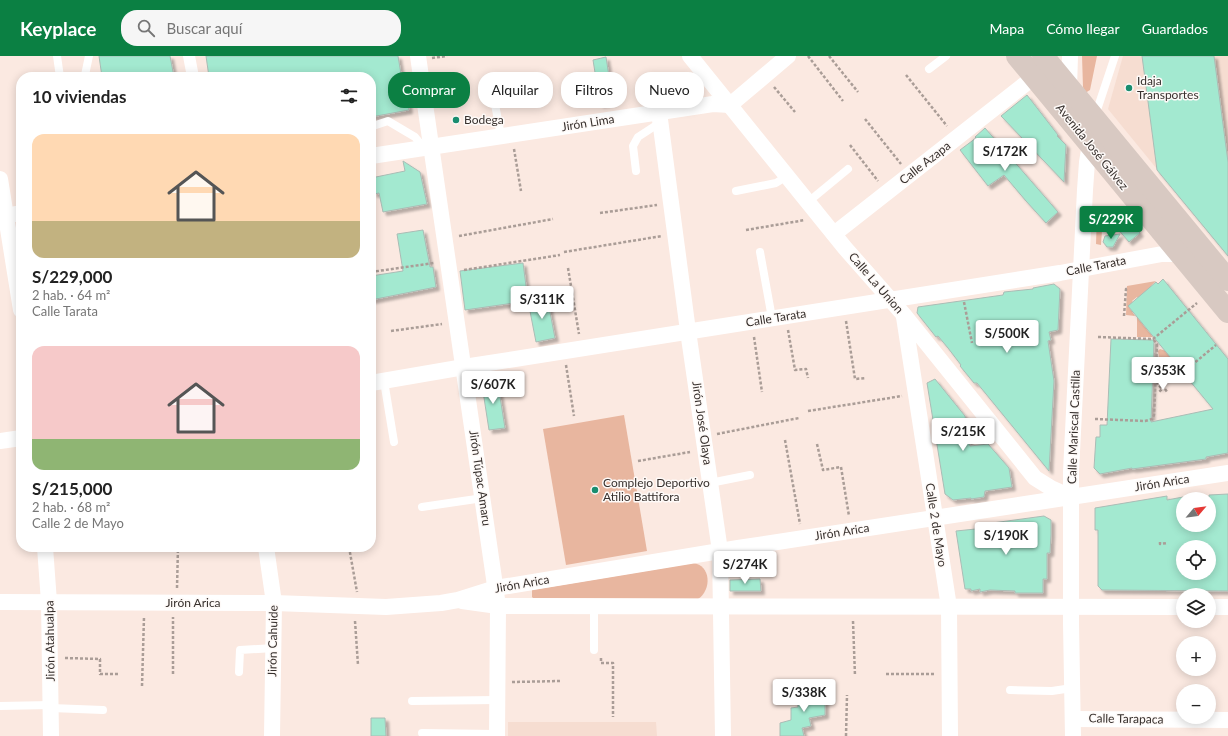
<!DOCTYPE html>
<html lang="es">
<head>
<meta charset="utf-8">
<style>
  :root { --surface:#fff; --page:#f6f6f6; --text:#222; --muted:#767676; --accent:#0b8043 }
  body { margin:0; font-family:Lato,sans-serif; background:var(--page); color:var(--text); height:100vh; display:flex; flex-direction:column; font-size:15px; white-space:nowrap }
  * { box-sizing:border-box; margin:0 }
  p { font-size:13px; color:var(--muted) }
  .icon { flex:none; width:22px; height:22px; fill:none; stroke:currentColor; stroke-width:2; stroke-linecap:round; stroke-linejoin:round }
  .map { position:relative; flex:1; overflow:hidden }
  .sheet { position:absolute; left:16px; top:16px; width:360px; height:480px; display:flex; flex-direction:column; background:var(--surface); border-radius:16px; box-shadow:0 2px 10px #0003 }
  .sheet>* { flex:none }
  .hud { position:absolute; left:388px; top:16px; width:380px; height:36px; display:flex; gap:8px }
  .needle { width:26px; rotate:61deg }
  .tools { position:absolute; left:1176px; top:436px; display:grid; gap:8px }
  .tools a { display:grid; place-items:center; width:40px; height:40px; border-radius:50%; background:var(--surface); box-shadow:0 2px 10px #0003; font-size:20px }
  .price { position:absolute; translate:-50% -34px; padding:0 9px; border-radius:4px; background:#fff; color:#222; font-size:13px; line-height:26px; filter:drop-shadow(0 1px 2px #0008) }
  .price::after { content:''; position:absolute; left:50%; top:24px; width:12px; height:9px; margin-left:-6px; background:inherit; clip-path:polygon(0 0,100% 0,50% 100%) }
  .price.current { background:var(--accent); color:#fff }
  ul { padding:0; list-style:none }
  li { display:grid; align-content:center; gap:8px; height:212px; padding:0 16px }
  li span { display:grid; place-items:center; height:124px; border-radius:12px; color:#555 }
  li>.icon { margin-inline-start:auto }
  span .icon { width:72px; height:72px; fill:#fffc; stroke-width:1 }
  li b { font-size:17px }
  h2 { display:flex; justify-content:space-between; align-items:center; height:48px; padding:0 16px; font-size:17px }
  .pill { padding:0 14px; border-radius:16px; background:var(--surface); box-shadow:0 2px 10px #0003; font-size:14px; line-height:36px }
  .pill.current { background:var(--accent); color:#fff }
  header { display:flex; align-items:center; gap:24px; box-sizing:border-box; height:56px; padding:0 20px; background:var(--accent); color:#fff }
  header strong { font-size:19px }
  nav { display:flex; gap:22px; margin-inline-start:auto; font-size:14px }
  .search { width:280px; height:36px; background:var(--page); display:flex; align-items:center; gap:10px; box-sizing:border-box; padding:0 14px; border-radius:16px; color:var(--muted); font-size:15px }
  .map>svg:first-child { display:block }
  .built { fill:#f6ddd1 }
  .green { fill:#e8b69f }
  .building { fill:#a3e9d0; stroke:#aabcb5; fill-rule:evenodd; filter:url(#shadow) }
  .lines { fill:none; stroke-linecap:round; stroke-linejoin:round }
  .path { stroke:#aa9d97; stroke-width:2.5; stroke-dasharray:3 2; stroke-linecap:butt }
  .service { stroke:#fff; stroke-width:8 }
  .pedestrian { stroke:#fff; stroke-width:12 }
  .minor { stroke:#fff; stroke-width:16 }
  .secondary { stroke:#d8c9c2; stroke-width:22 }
  .poi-dot { fill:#198d6f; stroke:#fefaf8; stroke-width:1.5 }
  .labels { text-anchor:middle; stroke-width:3; stroke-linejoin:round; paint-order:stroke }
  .poi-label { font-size:12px; fill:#37302d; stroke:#fefaf8; text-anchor:start }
  .street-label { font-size:12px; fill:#37302d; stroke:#fefaf8 }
</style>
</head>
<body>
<header>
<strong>Keyplace</strong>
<div class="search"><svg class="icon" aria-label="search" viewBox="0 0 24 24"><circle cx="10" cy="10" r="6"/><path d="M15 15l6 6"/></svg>Buscar aquí</div>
<nav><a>Mapa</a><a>Cómo llegar</a><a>Guardados</a></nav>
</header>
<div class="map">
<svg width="1228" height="680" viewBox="0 0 1228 680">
  <defs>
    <filter id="shadow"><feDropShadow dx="3.5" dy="3.5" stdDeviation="1" flood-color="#0004"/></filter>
  </defs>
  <rect width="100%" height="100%" fill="#fbe9e1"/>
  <g class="built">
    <path d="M1123 0H1228V200L1108 53Z"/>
    <path d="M508 666H656L657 680H508Z"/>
  </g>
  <g class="green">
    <path d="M1082 0H1097L1090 34 1085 37 1083 31Z"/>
    <path d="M1100 156 1103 159 1101 189 1096 188 1097 157Z"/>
    <path d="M1156 225 1151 230 1157 237 1143 248 1137 241 1132 245 1134 247 1129 251 1135 260 1126 259 1127 230Z"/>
    <path d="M1137 261 1153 281H1137Z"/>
    <path d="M1160 293 1166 295 1179 313 1185 309 1187 312 1178 318 1176 315 1172 317 1159 301 1158 295Z"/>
    <path d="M624 359 647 495 566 509 543 373Z"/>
    <path d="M693 507C711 509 712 534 698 543L533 542 532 541V534Z"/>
  </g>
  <g class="building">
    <path d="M99 0H170L174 21H102Z"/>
    <path d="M206 0H398L401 18H404L409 54 371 61V21H209Z"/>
    <path d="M1142 0H1214L1228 106V200L1157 114Z"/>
    <path d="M606 1 613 46 600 48 593 4Z"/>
    <path d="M1027 39 1058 79 1057 80 1066 89 1064 126 1001 60Z"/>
    <path d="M985 72 1058 156 1046 167 1026 145 1004 119 988 130 960 94 976 82 975 81Z"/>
    <path d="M403 105 420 116 427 148 383 156 379 137 374 138 371 122 405 115Z"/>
    <path d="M1121 155 1140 177 1129 186 1110 164Z"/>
    <path d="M423 174 430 211H433L436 231 371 244V220L403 215 397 178Z"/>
    <path d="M1120 178 1113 191H1107L1103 186 1105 180Z"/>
    <path d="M523 207 528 245 465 254 460 215Z"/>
    <path d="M1163 223 1228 303V397L1206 401V403L1132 413V412L1100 418 1094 412 1096 381H1100V369H1107L1111 283 1154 284 1151 366 1213 353 1128 250 1156 226 1158 228Z"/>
    <path d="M1054 228 1060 233 1058 274 1049 276 1051 284 1048 285 1054 325 1049 415 977 327H974L960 310 961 309 948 292 938 280 936 281 917 257 918 251 1003 239 1004 236 1033 233V232Z"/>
    <path d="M547 241 555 282 536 286 528 245Z"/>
    <path d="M497 322 505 372 489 374 482 329 486 324Z"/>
    <path d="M935 323 965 360 970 390 988 388 1009 412 1012 431 985 435 984 441 971 443V442L953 444 945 438 927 327Z"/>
    <path d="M1228 438V535L1102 534 1098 530V474H1095V452L1167 440V444L1183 441V469H1209V439ZM1183 491H1209V517H1183Z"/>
    <path d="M1044 460 1051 464V479L1050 497H1047V523H1043V537H1015V535L990 534 980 536V533L971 535V533H965L956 475 985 472V468Z"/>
    <path d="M760 523 761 535H730V524Z"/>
    <path d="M797 635 825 636V659L809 662 811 670 802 672 804 680H780V667L791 664V652L798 651Z"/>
    <path d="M371 662H385L386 680H371Z"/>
  </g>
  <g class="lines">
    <g class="path">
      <path d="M808 0 843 45"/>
      <path d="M829 0 858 36"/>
      <path d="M432 2 447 0"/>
      <path d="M906 19 947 70"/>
      <path d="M774 31 795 56"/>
      <path d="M865 63 901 108"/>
      <path d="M850 89 878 125"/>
      <path d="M514 93 521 135"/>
      <path d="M600 157 657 149"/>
      <path d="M746 174 805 164"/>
      <path d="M459 180 553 163"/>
      <path d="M564 196 662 180"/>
      <path d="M568 212 579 278"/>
      <path d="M464 214 560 199"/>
      <path d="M371 216 434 207"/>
      <path d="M964 246 972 287"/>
      <path d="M1124 260 1126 233H1127"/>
      <path d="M846 265 855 323 866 322"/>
      <path d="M788 274 795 314 806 313 808 322"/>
      <path d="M391 275 442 268"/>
      <path d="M754 281 762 336"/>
      <path d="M1098 281 1153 283 1197 247"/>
      <path d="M1157 301 1175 323 1216 289"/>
      <path d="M566 309 574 360"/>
      <path d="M1156 321 1168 337"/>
      <path d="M1156 326 1162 333 1159 336"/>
      <path d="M808 355 902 340"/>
      <path d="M1095 363 1145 365 1152 363 1154 359 1157 288 1153 283"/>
      <path d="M717 378 799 362"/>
      <path d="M785 384 800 468"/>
      <path d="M817 388 823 414 841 411 849 460"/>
      <path d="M638 405 690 396"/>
      <path d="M1160 486V488L1167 487"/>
      <path d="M349 491 357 536"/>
      <path d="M177 532 178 491"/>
      <path d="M355 565 358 609"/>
      <path d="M853 565 855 620"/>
      <path d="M65 602 100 603V618H119"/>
      <path d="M601 602V607H613V661"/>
      <path d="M173 618V561"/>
      <path d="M886 618H934"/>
      <path d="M512 626 561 625"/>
      <path d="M142 630 144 561"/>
      <path d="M846 680 847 639"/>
    </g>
    <g class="service">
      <path d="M57 0 60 21"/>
      <path d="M929 13 946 0"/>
      <path d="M85 19 89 0"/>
      <path d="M490 22 501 80"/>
      <path d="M1095 60 1115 0"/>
      <path d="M376 69 388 65 415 81 424 92"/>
      <path d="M636 115 633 90 638 81 661 66"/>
      <path d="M736 135 776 127 787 120"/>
      <path d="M808 146 848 113"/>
      <path d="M760 196 772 262"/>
      <path d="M384 325 394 386"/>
      <path d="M710 427 750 419"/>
      <path d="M422 451 483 442"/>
      <path d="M594 550V594"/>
      <path d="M239 616 240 594 274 592"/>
      <path d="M1010 634 1052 635 1072 632"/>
      <path d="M412 645 497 644"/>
      <path d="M0 650 51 649"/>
      <path d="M51 652 103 654"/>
      <path d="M422 677 497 678"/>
    </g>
    <path class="pedestrian" d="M189 0 193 21"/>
    <g class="minor">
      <path d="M418 0 498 550 497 680"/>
      <path d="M690 0 845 192 904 259 1035 422 1051 432 1071 441"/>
      <path d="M1069 32 1070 0"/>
      <path d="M659 56 688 275 720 495 723 680"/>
      <path d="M371 100 713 48 730 49 788 0"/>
      <path d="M0 123 21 254"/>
      <path d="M0 161 21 157"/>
      <path d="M834 178 1034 21"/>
      <path d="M904 261 949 551 950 680"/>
      <path d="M371 327 464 311 1060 217 1162 198H1180"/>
      <path d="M0 385 21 382"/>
      <path d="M45 491 49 546 51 680"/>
      <path d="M266 491 274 547 272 680"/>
      <path d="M462 545 498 550 1183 551"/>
      <path d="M0 546 274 547 386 551 441 547 458 544 496 532 738 492 1228 417"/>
      <path d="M1209 551H1228"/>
      <path d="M1073 663 1228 664"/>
      <path d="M1073 680 1071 567V416L1085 134 1087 106 1091 82"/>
    </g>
    <g class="secondary">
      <path d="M1017 0 1228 256"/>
      <path d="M1043 0 1228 224"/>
    </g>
  </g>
  <g class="poi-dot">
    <circle cx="1129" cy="32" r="4"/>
    <circle cx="456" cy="64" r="4"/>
    <circle cx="595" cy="434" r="4"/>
  </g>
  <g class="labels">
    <g class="poi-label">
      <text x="1137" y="29">Idaja<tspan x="1137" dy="14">Transportes</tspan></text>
      <text x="464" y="68">Bodega</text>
      <text x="603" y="431">Complejo Deportivo<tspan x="603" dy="14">Atilio Battifora</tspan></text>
    </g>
    <g class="street-label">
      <text transform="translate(588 67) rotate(-9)" y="4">Jirón Lima</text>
      <text transform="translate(1092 91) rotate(51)" y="4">Avenida José Gálvez</text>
      <text transform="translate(925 107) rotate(-38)" y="4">Calle Azapa</text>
      <text transform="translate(1096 210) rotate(-11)" y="4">Calle Tarata</text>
      <text transform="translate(876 227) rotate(49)" y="4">Calle La Union</text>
      <text transform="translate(776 262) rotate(-9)" y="4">Calle Tarata</text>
      <text transform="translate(702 367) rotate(82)" y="4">Jirón José Olaya</text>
      <text transform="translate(1074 371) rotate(-88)" y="4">Calle Mariscal Castilla</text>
      <text transform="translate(480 422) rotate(82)" y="4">Jirón Túpac Amaru</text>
      <text transform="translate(1162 427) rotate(-9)" y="4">Jirón Arica</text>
      <text transform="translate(936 469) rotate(81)" y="4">Calle 2 de Mayo</text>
      <text transform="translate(842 476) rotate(-9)" y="4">Jirón Arica</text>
      <text transform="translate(522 528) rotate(-10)" y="4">Jirón Arica</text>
      <text x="193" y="551">Jirón Arica</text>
      <text transform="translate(50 585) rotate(-91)" y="4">Jirón Atahualpa</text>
      <text transform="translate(273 585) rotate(-89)" y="4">Jirón Cahuide</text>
      <text transform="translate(1126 663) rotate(1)" y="4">Calle Tarapaca</text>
    </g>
  </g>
</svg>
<div class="tools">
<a><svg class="needle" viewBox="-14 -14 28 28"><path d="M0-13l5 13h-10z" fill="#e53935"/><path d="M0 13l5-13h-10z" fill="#767676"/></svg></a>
<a><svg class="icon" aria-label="locate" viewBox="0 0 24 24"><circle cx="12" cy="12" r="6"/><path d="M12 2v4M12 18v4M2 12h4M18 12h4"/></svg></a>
<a><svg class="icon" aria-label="layers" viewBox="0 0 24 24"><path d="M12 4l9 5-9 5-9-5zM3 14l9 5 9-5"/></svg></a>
<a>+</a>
<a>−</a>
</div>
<b class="price" style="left:1005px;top:116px">S/172K</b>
<b class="price current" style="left:1111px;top:184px">S/229K</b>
<b class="price" style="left:542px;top:264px">S/311K</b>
<b class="price" style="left:1007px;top:298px">S/500K</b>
<b class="price" style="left:1163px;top:335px">S/353K</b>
<b class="price" style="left:493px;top:349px">S/607K</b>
<b class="price" style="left:963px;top:396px">S/215K</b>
<b class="price" style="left:1006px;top:500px">S/190K</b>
<b class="price" style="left:745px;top:529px">S/274K</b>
<b class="price" style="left:804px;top:657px">S/338K</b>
<div class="hud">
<a class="pill current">Comprar</a>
<a class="pill">Alquilar</a>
<a class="pill">Filtros</a>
<a class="pill">Nuevo</a>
</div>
<section class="sheet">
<h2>10 viviendas<svg class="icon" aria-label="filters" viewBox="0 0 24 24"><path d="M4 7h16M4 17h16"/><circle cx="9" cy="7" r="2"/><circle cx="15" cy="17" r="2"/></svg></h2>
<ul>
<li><span style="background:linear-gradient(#ffd9b3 70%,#c2b280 0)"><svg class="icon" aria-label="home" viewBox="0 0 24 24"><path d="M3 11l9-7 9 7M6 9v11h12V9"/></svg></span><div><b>S/229,000</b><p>2 hab. · 64 m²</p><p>Calle Tarata</p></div></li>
<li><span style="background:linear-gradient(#f6c9c9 75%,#8fb573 0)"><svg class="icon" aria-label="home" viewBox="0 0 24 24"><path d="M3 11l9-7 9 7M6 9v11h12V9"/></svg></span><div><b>S/215,000</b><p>2 hab. · 68 m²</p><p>Calle 2 de Mayo</p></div></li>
</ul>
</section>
</div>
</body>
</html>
